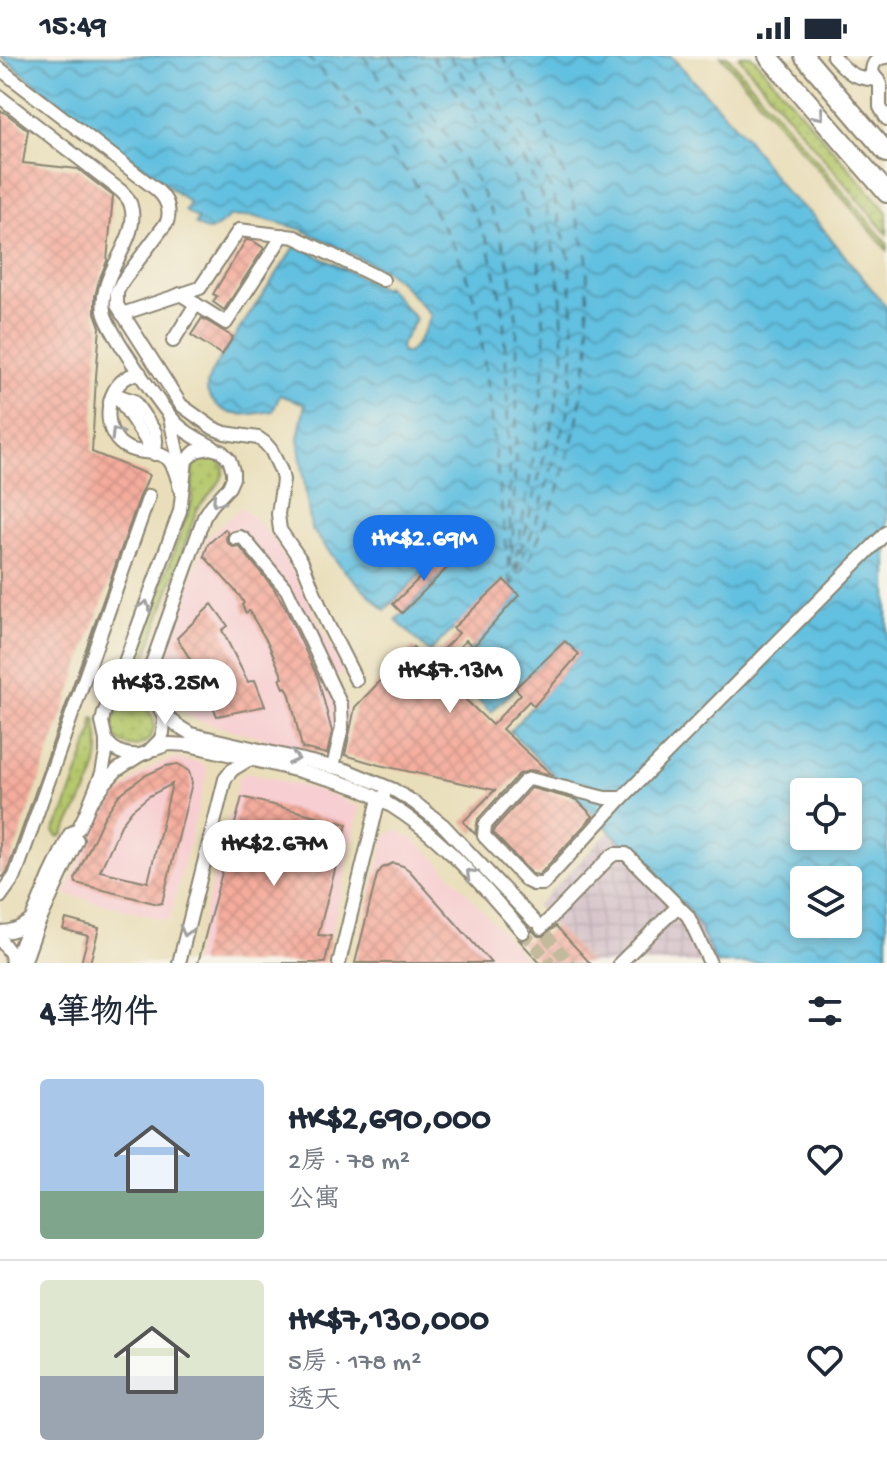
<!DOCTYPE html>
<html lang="zh-TW">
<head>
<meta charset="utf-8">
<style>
  :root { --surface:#fff; --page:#f6f6f7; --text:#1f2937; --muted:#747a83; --line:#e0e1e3; --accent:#1a73e8 }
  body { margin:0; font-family:"Gochi Hand","LXGW WenKai TC",sans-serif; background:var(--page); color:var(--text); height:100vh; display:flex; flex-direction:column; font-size:30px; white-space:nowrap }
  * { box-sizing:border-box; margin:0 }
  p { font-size:26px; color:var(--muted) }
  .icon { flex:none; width:44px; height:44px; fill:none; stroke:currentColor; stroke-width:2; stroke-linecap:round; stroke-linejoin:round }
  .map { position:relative; height:907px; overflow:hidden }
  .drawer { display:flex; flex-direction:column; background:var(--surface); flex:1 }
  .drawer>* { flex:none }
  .tools { position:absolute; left:790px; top:722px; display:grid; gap:16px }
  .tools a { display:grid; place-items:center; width:72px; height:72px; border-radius:8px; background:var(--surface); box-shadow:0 4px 12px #0003; font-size:40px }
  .price { position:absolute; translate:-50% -68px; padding:0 18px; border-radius:28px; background:#fff; color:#222; font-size:26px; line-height:52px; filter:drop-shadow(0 2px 4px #0008) }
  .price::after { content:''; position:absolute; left:50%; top:48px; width:24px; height:18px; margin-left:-12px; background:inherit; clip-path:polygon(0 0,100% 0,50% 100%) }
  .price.current { background:var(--accent); color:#fff }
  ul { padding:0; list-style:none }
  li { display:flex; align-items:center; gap:24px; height:200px; padding:0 40px }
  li+li { border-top:2px solid var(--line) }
  li span { display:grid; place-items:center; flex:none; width:224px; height:160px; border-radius:8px; color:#555 }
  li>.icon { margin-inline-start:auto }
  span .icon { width:96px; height:96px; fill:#fffc; stroke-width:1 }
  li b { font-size:34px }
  h2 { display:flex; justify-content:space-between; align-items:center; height:96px; padding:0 40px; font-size:34px }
  .status { display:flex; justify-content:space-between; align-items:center; height:56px; padding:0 40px; background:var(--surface); direction:ltr }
  .status svg { height:22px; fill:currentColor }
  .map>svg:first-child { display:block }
  .built { fill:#f7cfd2 }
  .industrial { fill:url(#industrial-grid) }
  .grass { fill:url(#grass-dots); stroke:#707a4c; stroke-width:2 }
  .water { fill:url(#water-waves); stroke:#467686; stroke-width:2; fill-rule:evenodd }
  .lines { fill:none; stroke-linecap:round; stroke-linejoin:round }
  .ferry { stroke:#3c5861; stroke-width:2; stroke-dasharray:10 8; stroke-linecap:butt }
  .building { fill:url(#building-cross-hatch); fill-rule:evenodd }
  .minor-tunnel { stroke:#c3ba9d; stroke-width:12; stroke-dasharray:12 6; stroke-linecap:butt }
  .minor-casing { stroke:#8a8472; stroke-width:16 }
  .highway-casing { stroke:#8a8472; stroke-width:22 }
  .minor { stroke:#fff; stroke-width:12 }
  .highway { stroke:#fff; stroke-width:18 }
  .oneway { stroke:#a0a0a0 }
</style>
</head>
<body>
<div class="status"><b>15:49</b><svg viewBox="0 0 49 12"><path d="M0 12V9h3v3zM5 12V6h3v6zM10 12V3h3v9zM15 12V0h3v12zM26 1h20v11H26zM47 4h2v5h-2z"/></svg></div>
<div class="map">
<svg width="887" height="907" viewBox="0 0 887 907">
  <defs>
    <pattern id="industrial-grid" width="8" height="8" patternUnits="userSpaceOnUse" patternTransform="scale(2)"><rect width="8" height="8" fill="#d2bdc6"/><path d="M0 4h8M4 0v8" fill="none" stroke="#b4a3aa"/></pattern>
    <pattern id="grass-dots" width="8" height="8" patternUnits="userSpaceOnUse" patternTransform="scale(2)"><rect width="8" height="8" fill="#b5c86c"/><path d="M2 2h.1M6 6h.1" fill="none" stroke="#9cac5e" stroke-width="1.8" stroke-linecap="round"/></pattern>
    <pattern id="water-waves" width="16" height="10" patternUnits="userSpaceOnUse" patternTransform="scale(2)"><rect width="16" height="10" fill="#62c0e0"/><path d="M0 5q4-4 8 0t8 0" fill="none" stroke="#519cb6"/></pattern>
    <pattern id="building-cross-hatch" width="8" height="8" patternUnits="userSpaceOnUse" patternTransform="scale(2)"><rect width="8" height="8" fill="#f4ac9c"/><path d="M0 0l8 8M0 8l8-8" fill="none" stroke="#d19487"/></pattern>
  </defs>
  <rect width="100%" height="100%" fill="#f7f3e8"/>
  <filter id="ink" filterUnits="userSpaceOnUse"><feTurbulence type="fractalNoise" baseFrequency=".0125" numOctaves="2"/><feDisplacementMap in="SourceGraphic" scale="16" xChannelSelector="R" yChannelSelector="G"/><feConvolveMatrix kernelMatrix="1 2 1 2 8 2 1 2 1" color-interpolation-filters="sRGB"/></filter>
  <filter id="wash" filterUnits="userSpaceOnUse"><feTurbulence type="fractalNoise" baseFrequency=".006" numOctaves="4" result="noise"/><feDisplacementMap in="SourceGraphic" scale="32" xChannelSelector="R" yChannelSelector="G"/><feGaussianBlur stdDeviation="1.8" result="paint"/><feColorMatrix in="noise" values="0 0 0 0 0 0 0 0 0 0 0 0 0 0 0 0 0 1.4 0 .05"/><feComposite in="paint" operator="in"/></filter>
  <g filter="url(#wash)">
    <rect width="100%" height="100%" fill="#e9deb9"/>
    <g class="built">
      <path d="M242 451 275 484 298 525 344 616 336 620 347 646 349 665 341 703 203 666 193 662 180 652 164 631 161 613 163 599 207 481Z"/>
      <path d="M177 702 204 708 208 715 169 865 65 838 98 766 112 745 138 720 160 707Z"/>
      <path d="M247 716 331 738 360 752 325 907H192L239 722Z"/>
      <path d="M398 774 413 783 437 804 530 907H354L385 783 390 776Z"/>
    </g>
    <path class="industrial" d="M611 774 682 847 697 866 716 907H587L536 850Z"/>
    <g class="grass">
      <path d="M721 0H727L887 187V194Z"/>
      <path d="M738 0H752L887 156V178Z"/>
      <path d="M209 399 216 401 224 411C224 430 204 440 196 456L143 609 144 631 138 630 125 631 192 445 193 411 196 404 202 400Z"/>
      <circle cx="133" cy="669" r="21"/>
      <path d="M93 662 96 663C96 674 100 684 99 695 97 725 76 753 63 779L58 781 54 775 64 756 92 677Z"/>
    </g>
    <path class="water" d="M0 0H671L744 79 786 137 812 159 887 252V907H716L697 866 682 847 510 675 579 598 565 585 491 656 450 616 518 539 504 525 429 596 396 564 477 483 466 472 385 554 342 512 311 472 298 383 305 348 280 339 273 355C262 356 246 360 235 358 224 357 209 345 207 334 206 324 214 312 219 304L296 189 384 233 386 230 416 263 401 289V294L403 297H408C418 287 426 273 431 259L399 225 386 215 301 173 252 160 229 161C217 172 210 180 195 168L198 163 185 155 190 147ZM804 736H848V780H804ZM804 824H848V868H804Z"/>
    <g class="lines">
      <g class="ferry">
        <path d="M307 0C357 54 412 114 448 179 461 202 469 228 478 253L511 530"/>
        <path d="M363 0 429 85 475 159 488 187 503 252 507 328 511 518"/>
        <path d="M390 0 451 85 476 124 497 167 510 213 517 266V350L512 506"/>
        <path d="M432 0 514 123 538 192 546 298 535 392 514 515"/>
        <path d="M449 0 523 102 546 149 561 240 564 301 552 368 512 530"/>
        <path d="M473 0 552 135 569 201 574 284 569 353 537 462 516 519"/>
        <path d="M502 0 535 52 570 133 587 202 589 294 577 366 559 432 532 498 514 527"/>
      </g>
    </g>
    <g id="blocks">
      <g class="building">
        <path d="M0 55 4 56 28 74 23 107 78 113 113 140 107 205 99 224 95 240V257L100 271 96 321 92 396 149 419 144 432 141 437 7 816 3 821 0 820Z"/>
        <path d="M246 184 253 185 264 192 224 254 213 246 217 240 213 238Z"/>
        <path d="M202 262 233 281 222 299 191 279Z"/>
        <path d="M225 473 228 477 226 483 228 487 233 491 239 490 273 531 285 551 318 622 332 676 327 698 302 692 290 639 286 631 284 632 280 623 283 622 268 587 249 555 246 557 242 549 244 547 239 539 204 500 208 488Z"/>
        <path d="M446 496 455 504 402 557 393 548Z"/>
        <path d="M504 524 519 539 473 591 466 584 437 616 492 669 521 638 515 632 565 585 579 598 534 650 529 645 502 673 552 719 531 714 519 718 478 763 475 778 463 766 495 734 379 709 345 699 355 651 413 591 429 607 459 577 453 572Z"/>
        <path d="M212 548 228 570 222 574 248 626 255 624 265 650 217 660 196 613 177 582Z"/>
        <path d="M178 708 189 715 192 727 162 847 158 848 76 827 75 823 104 761 119 739 144 720 166 710ZM172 728 148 826 100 815 122 767 132 754 149 740Z"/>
        <path d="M531 732 577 744 593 760 539 819 532 818 493 777 494 773Z"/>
        <path d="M242 741 347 768 318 879 331 880 325 907H198Z"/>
        <path d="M393 807 403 810 409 814 491 907H355L377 819 382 812Z"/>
        <path d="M66 863 99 872 90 907H81L88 880 63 873Z"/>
        <path d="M556 870 590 907H540L519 884 525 885 529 882 532 874 538 880H544Z"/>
      </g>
    </g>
  </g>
  <g filter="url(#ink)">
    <use href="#blocks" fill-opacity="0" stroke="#8a8472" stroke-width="2"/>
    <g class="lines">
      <g class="minor-tunnel">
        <path d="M534 865 570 907"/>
        <path d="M523 876 551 907"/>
      </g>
      <g class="minor-casing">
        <g id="minor">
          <path d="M833 0C849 18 853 22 878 24"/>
          <path d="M887 1C878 1 872 6 872 16L880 28V51L887 63"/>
          <path d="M0 13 157 134C167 143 171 154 167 166L122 226 117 236V249L181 349 213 372 225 377 258 382 265 387 271 394 281 415 283 424 278 458 280 474 302 506 326 565 356 624"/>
          <path d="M0 41 121 135C125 139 130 144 131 150 141 184 98 216 104 255 106 272 163 353 177 368 187 378 200 384 213 391"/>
          <path d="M180 238 226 267 283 179"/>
          <path d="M122 258 200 232 239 174 295 181 383 224"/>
          <path d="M173 285 196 248"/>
          <path d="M140 317C109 320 98 366 120 387 135 401 156 392 168 403 175 410 177 422 180 432"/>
          <path d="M116 338 155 398"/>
          <path d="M117 339 134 345 155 376 156 385 155 398"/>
          <path d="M170 362 181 414"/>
          <path d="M235 482 240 481 244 483 287 534 341 649 342 671 333 711"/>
          <path d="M108 650C123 635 139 634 155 647"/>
          <path d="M162 655 178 670 191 678 346 714 394 734 415 747 443 769 534 865"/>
          <path d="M106 684C114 696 125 700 140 699"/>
          <path d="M155 693 169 688 189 689C227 698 265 706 303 716 323 721 344 726 362 734 429 765 476 822 523 876"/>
          <path d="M530 723 605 742H622L543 828H533L527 825 484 780 485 769 525 725Z"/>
          <path d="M622 742 887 476"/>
          <path d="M0 841 15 820 149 440"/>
          <path d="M541 872 610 801 615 798H626L688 860 710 907"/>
          <path d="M0 876C12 876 20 872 30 865"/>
          <path d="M0 883 11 898 12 907"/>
          <path d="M13 907 50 820 70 778 78 773 85 759 102 717 106 697V684L102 666 104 657 117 628 180 455 186 404 196 395 210 392 221 395 229 403 233 415V422L229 431 212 449 204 461 151 610V633L164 662 163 677 160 684 148 696 140 699 117 714 106 726 92 745"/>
          <path d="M24 907 36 873 77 784"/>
          <path d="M179 907 225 723 232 714 250 703"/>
          <path d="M339 907 379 743 384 740"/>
          <path d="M620 907 678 850"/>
        </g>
      </g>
      <g class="highway-casing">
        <g id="highway">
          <path d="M768 0 887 137"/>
          <path d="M804 0 887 97"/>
        </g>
      </g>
      <use href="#minor" class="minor"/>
      <use href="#highway" class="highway"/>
    </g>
    <defs><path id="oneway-chevron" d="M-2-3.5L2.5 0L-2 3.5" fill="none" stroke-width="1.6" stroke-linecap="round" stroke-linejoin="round" transform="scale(2)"/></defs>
    <g class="oneway">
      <use href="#oneway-chevron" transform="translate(819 59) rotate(49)"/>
      <use href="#oneway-chevron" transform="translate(116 377) rotate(-122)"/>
      <use href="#oneway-chevron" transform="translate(217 445) rotate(132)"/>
      <use href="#oneway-chevron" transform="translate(145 550) rotate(-70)"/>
      <use href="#oneway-chevron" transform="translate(294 702) rotate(13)"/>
      <use href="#oneway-chevron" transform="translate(471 818) rotate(-134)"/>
      <use href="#oneway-chevron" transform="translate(186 875) rotate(104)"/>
    </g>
  </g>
</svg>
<div class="tools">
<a><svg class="icon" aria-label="locate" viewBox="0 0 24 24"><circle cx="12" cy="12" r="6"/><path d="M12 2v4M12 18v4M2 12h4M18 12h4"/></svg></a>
<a><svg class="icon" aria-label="layers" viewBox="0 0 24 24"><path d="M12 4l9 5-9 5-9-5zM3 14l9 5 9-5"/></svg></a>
</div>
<b class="price current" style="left:424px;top:527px">HK$2.69M</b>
<b class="price" style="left:450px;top:659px">HK$7.13M</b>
<b class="price" style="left:165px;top:671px">HK$3.25M</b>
<b class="price" style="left:274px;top:832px">HK$2.67M</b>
</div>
<section class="drawer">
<h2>4筆物件<svg class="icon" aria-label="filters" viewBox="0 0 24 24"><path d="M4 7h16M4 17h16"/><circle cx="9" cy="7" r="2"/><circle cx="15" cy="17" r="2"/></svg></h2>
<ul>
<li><span style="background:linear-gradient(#a9c7e8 70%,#7fa58c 0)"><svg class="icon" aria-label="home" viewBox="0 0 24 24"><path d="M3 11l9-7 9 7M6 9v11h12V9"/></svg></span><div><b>HK$2,690,000</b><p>2房 · 78 m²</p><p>公寓</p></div><svg class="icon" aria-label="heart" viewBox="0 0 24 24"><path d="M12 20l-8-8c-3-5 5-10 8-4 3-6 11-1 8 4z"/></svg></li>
<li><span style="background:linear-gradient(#dfe7d0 60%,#9aa5b1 0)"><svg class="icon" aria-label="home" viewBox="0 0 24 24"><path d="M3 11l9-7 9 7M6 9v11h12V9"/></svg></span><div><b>HK$7,130,000</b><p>5房 · 178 m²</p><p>透天</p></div><svg class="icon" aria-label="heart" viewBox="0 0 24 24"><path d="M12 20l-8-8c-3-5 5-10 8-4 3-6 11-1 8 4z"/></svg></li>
</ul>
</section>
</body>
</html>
